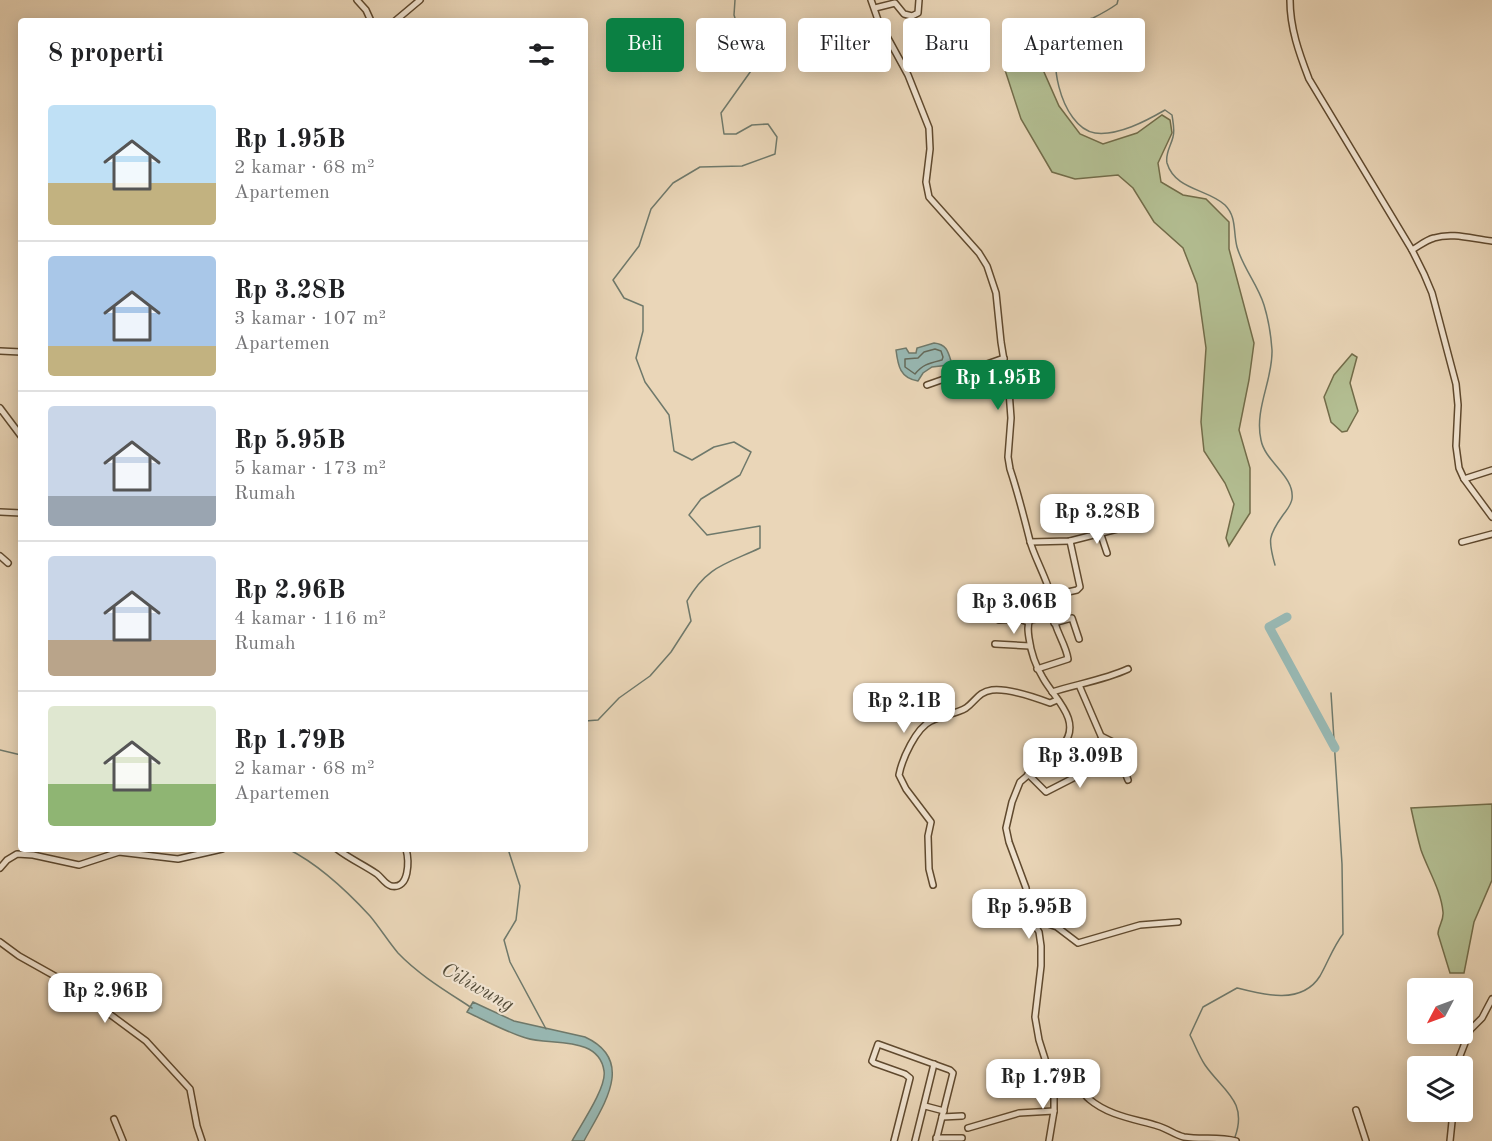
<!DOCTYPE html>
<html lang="id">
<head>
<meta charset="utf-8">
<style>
  :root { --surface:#fff; --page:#f2f2f2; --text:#202124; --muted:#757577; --line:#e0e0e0; --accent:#0b8043 }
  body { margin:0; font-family:"Old Standard TT",serif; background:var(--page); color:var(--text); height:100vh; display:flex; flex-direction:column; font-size:22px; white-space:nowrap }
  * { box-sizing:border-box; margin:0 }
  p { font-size:20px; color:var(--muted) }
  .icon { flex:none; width:33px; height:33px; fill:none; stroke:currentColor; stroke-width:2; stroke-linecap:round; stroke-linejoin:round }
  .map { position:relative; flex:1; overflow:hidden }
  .panel { position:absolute; left:18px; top:18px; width:570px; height:834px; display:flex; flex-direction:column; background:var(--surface); border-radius:6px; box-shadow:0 3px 15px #0003 }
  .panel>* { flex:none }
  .guide { position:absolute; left:606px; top:18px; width:570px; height:54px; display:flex; gap:12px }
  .needle { width:39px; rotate:229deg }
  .tools { position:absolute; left:1407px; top:978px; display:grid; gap:12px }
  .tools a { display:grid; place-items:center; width:66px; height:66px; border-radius:6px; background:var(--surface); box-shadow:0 3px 15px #0003; font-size:30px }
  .price { position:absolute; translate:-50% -51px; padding:0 14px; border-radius:12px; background:#fff; color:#222; font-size:20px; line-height:39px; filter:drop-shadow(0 2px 3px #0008) }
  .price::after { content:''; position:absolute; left:50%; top:36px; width:18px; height:14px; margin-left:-9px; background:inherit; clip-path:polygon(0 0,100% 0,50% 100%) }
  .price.selected { background:var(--accent); color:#fff }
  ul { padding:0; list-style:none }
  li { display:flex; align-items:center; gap:18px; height:150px; padding:0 30px }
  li+li { border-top:2px solid var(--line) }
  li span { display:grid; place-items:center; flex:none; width:168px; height:120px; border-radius:6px; color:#555 }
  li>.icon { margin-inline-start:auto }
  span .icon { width:72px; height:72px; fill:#fffc; stroke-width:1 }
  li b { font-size:26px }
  h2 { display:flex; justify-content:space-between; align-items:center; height:72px; padding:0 30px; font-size:26px }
  .chip { padding:0 21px; border-radius:6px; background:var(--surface); box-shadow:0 3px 15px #0003; font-size:21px; line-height:54px }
  .chip.selected { background:var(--accent); color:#fff }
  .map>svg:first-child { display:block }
  .green { fill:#b3be92; stroke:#726c49; stroke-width:1.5 }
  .water { fill:#98b8b3; stroke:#6f796b; stroke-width:1.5 }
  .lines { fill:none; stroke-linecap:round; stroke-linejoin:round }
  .shore { stroke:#64695a; stroke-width:1.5 }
  .stream { stroke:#6f796b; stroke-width:1.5 }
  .river { stroke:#98b8b3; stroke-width:9 }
  .minor-casing { stroke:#5f492e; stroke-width:8 }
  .minor { stroke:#f1e4d1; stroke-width:5 }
  .labels { text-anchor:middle; stroke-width:4.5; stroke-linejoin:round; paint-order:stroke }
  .water-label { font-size:20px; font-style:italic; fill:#504936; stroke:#f1e4d1 }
</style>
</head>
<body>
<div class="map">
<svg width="1492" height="1141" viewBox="0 0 1492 1141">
  <rect width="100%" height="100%" fill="#ead6b8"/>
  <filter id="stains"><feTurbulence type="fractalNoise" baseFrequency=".00333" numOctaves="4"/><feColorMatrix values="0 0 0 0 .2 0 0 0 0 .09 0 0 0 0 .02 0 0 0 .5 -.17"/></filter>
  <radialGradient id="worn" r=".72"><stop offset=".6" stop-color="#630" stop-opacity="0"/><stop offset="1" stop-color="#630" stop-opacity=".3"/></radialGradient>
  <g class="green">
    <path d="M1012 32 1047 37 1044 72 1059 106 1080 134 1103 144 1137 133 1162 115 1170 120 1172 133 1158 163 1161 182 1183 195 1206 199 1229 222V249L1254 343 1249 380 1239 430 1250 468V513L1229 546 1226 538 1234 504 1225 483 1204 451 1201 422 1206 348 1197 284 1183 248 1154 222 1133 188 1118 175 1075 179 1052 172 1021 119 1005 70Z"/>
    <path d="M1352 354 1357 357 1350 383 1358 411 1347 431 1342 432 1331 422 1324 397 1334 375Z"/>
    <path d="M1492 804V880L1474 922 1464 973H1450L1438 934C1438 926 1444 921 1443 912 1441 890 1428 870 1421 850 1417 836 1414 822 1411 808Z"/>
  </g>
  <g class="water">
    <path d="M934 343C946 344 948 351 951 361L949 365 932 367 923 373 918 381C900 378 898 366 896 350L906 348 909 353H916L917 348Z"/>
    <path d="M473 1002 514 1021 585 1037C637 1061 602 1107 584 1141H572C580 1126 607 1087 604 1071 599 1035 550 1046 526 1038 506 1032 486 1021 467 1012Z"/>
  </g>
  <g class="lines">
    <path class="shore" d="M935 349 941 351 943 357 942 360C930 363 923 364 915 374L905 367V359L918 358 924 352Z"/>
    <g class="stream">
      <path d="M1118 0 1117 4C1110 9 1101 14 1093 18 1084 21 1074 20 1067 26 1042 50 1061 128 1095 133 1118 136 1146 121 1165 110L1172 115C1173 122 1175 130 1173 137 1171 146 1165 153 1167 163 1175 190 1208 189 1225 205 1237 217 1233 232 1237 247 1243 268 1258 285 1264 305 1268 318 1271 336 1272 350 1273 380 1254 409 1261 440 1265 462 1295 476 1292 499 1291 505 1287 510 1283 515 1268 536 1268 540 1275 565"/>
      <path d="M585 721 598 720 619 698 650 676 671 652 691 621 687 601C707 566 726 564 760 548V526L707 535 689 515 701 499 740 475 751 452 734 442 714 447 692 460 674 451 669 415 645 382 636 358 643 331V306L624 298 613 280 639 246 651 209 673 183 700 167 742 166 775 154 777 137 768 124 752 125 736 134H724L721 113 758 61 759 43 740 34 734 15 735 0"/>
      <path d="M0 750 21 755"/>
      <path d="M288 849C318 864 347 891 370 916 380 928 388 941 398 953 419 975 446 991 472 1008"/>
      <path d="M508 849 520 886 516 920 504 940 510 962 546 1029"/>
      <path d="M1235 1137C1248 1101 1223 1091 1205 1065 1199 1056 1195 1045 1190 1035L1203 1007 1237 988C1264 995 1302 1005 1320 976 1328 962 1333 947 1343 934L1342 864 1331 693"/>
    </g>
    <path class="river" d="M1287 617 1269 627 1335 748"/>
    <g class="minor-casing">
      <g id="minor">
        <path d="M357 0 366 10 371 21"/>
        <path d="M871 0 878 20 908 75 929 128 930 149 926 182 929 197 979 253 987 266 996 293 1001 342 1009 391 1011 418 1008 457 1010 469C1018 493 1024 517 1030 541 1034 559 1059 599 1052 616L1030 620C1027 625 1028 631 1029 638 1031 653 1035 665 1043 678 1054 698 1083 721 1063 745L1020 782 1012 802 1006 828 1009 842 1026 888 1029 916 1039 932 1041 946V966L1035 1017 1039 1040 1052 1081 1054 1095V1111L1049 1141"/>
        <path d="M1290 0C1290 28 1299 53 1309 79L1412 250 1424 274 1432 293 1456 384 1458 405 1456 446 1459 468 1464 479 1492 517"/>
        <path d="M875 8 895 3 904 14 912 16 918 13 919 0"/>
        <path d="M395 21 420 0"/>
        <path d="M1412 250C1419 246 1426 240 1434 238 1452 232 1473 239 1492 241"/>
        <path d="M0 351 21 352"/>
        <path d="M927 385 1004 358"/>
        <path d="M0 408 21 436"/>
        <path d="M1464 479 1492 470"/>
        <path d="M0 512 21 513"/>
        <path d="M1100 532 1107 553"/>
        <path d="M1030 542 1070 541 1129 526"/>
        <path d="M1462 542 1492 534"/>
        <path d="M0 556 8 563"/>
        <path d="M1050 596 1077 590 1080 587 1070 541"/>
        <path d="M999 620 1019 619 1028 622"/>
        <path d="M1054 623 1072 618 1079 639"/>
        <path d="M995 644 1030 646"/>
        <path d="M1037 669 1068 659C1066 644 1054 629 1053 614"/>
        <path d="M1079 685 1101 736 1117 744 1119 757 1128 780"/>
        <path d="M1052 692C1077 684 1104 680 1128 669"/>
        <path d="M1079 760 1096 751 1102 737"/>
        <path d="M1028 774 1046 792 1085 772 1086 770 1063 745"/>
        <path d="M337 849C350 859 364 865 377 874 382 878 385 884 391 886 410 890 409 860 406 849"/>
        <path d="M0 868 7 860 17 854 33 855 79 865 119 852 178 859 222 849"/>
        <path d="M933 885 929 869 928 836 931 822 906 789 899 775C902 759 916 728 931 721 942 715 956 714 966 708 976 701 978 692 992 690 1009 688 1034 697 1050 703L1057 700"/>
        <path d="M1031 918 1057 927 1078 943 1140 925 1178 922"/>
        <path d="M0 942 19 956 69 984 146 1041 190 1089 197 1126 202 1141"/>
        <path d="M1456 1066 1470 1030 1482 1018 1492 999"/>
        <path d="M1052 1081 1077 1080C1083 1085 1082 1094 1089 1099 1109 1116 1135 1119 1158 1126 1168 1129 1175 1135 1184 1137 1202 1140 1218 1136 1236 1141"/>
        <path d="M925 1106 944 1111"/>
        <path d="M1356 1110 1366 1141"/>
        <path d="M942 1117 962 1116"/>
        <path d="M114 1119 123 1141"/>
        <path d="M968 1128 1019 1113 1054 1111"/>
        <path d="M936 1138H962"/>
        <path d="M894 1141 910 1078 905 1074 874 1063 872 1061 878 1044 950 1070 953 1073 936 1141"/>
        <path d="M915 1141 934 1064"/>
        <path d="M1450 1141 1453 1112"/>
      </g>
    </g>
    <use href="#minor" class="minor"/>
  </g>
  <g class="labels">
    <g class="water-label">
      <text transform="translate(478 986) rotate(29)" y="7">Ciliwung</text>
    </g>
  </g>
  <rect width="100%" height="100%" filter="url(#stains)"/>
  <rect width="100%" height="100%" fill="url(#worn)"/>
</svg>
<div class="tools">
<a><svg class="needle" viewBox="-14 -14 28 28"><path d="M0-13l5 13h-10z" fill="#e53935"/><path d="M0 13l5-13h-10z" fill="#757577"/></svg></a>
<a><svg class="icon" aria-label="layers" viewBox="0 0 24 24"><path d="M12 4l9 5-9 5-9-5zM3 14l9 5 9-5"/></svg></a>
</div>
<b class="price selected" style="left:998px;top:411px">Rp 1.95B</b>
<b class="price" style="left:1097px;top:545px">Rp 3.28B</b>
<b class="price" style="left:1014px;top:635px">Rp 3.06B</b>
<b class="price" style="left:904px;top:734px">Rp 2.1B</b>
<b class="price" style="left:1080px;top:789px">Rp 3.09B</b>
<b class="price" style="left:1029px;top:940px">Rp 5.95B</b>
<b class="price" style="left:105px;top:1024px">Rp 2.96B</b>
<b class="price" style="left:1043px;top:1110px">Rp 1.79B</b>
<div class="guide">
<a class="chip selected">Beli</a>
<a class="chip">Sewa</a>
<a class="chip">Filter</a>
<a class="chip">Baru</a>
<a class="chip">Apartemen</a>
</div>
<section class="panel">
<h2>8 properti<svg class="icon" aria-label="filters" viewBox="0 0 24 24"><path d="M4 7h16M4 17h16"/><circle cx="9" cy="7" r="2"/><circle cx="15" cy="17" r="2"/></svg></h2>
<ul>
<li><span style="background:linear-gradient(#bfe0f5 65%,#c2b280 0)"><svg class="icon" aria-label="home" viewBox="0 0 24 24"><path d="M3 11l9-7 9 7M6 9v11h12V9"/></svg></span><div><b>Rp 1.95B</b><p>2 kamar · 68 m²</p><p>Apartemen</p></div></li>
<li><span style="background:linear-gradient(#a9c7e8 75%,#c2b280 0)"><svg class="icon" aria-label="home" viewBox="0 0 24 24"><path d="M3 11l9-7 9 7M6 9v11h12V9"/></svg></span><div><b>Rp 3.28B</b><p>3 kamar · 107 m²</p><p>Apartemen</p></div></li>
<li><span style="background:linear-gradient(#c9d6e8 75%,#9aa5b1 0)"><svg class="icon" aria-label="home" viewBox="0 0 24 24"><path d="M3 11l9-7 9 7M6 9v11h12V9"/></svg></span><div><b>Rp 5.95B</b><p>5 kamar · 173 m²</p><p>Rumah</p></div></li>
<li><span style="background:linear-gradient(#c9d6e8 70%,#b9a48a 0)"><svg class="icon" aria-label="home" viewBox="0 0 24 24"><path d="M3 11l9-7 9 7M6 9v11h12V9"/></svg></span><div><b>Rp 2.96B</b><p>4 kamar · 116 m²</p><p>Rumah</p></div></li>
<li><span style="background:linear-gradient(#dfe7d0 65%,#8fb573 0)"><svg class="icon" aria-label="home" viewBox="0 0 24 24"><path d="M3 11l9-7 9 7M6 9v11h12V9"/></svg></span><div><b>Rp 1.79B</b><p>2 kamar · 68 m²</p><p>Apartemen</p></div></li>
</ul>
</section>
</div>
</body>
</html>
